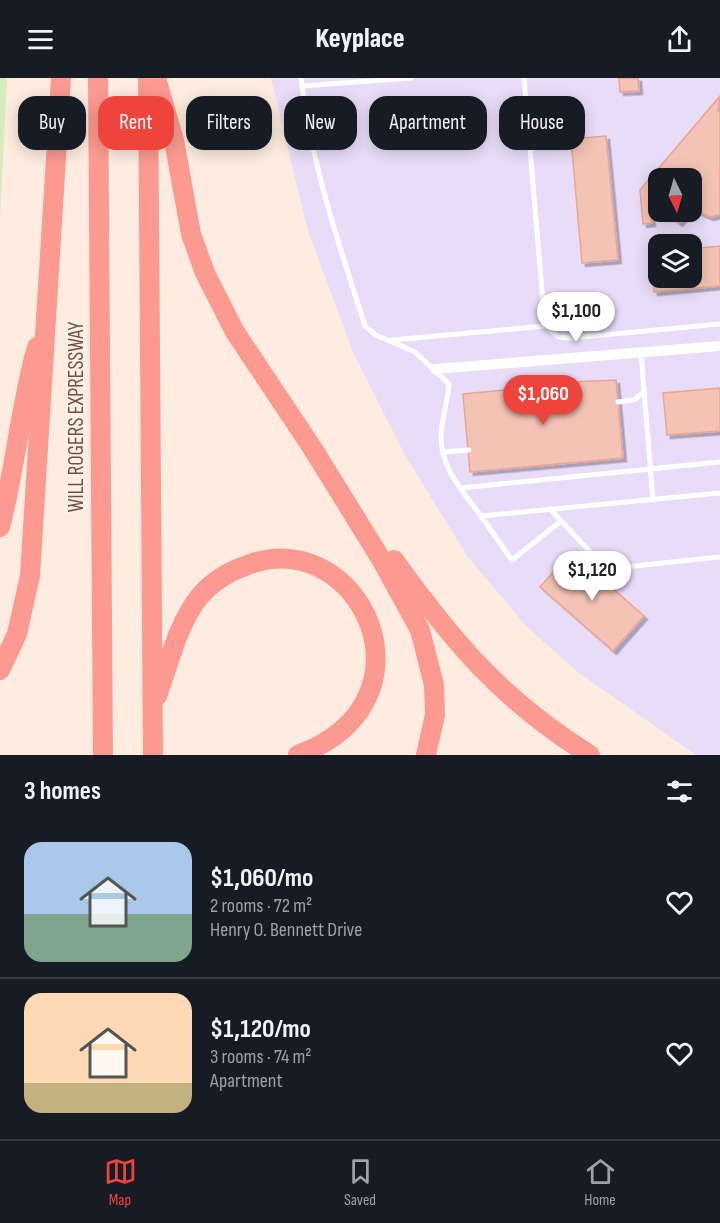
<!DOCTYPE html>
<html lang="en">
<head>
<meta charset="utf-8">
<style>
  :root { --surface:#171b24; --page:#20242c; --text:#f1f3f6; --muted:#9ea1a6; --line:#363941; --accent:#ef443c }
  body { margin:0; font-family:"Sofia Sans Condensed",sans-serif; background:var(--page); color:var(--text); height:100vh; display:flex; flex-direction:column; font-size:22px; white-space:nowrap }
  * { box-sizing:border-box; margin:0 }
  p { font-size:20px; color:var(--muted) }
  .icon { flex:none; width:33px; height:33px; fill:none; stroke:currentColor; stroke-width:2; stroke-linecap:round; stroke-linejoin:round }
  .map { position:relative; height:677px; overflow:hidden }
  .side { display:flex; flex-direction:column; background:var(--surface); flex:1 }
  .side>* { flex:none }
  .hud { position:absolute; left:18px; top:18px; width:684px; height:54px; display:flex; gap:12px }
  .needle { width:39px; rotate:175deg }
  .buttons { position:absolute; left:648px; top:90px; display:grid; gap:12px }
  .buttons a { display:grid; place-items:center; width:54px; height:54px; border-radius:12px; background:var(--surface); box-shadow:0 3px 15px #0003; font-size:30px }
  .price { position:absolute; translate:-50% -51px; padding:0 14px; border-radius:21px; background:#fff; color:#222; font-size:20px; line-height:39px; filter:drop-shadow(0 2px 3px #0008) }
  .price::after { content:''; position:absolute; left:50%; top:36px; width:18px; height:14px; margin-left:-9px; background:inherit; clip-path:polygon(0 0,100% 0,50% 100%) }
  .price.current { background:var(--accent); color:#fff }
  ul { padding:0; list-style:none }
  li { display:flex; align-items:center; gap:18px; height:150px; padding:0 24px }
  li+li { border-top:2px solid var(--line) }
  li span { display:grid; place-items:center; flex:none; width:168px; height:120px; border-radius:18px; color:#555 }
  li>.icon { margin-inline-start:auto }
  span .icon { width:72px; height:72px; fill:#fffc; stroke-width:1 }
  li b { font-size:26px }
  h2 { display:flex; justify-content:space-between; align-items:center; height:72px; padding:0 24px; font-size:26px }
  .tag { padding:0 21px; border-radius:18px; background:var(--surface); box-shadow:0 3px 15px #0003; font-size:21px; line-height:54px }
  .tag.current { background:var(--accent); color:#fff }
  header { display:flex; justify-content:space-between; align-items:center; height:78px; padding:0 24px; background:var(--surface); font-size:27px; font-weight:800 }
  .menu { display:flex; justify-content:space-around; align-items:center; height:84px; border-top:2px solid var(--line); background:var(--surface); font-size:16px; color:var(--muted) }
  .menu a { display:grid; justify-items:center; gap:3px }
  .menu .current { color:var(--accent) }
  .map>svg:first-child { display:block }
  .education { fill:#e9dcf9; fill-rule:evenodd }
  .green { fill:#d8ebbd }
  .building { fill:#f4c3b5; stroke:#e8a594; stroke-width:1.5; filter:url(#shadow) }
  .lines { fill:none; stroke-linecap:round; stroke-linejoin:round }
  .lane { stroke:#fff; stroke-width:5 }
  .street { stroke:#fff; stroke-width:10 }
  .highway { stroke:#fc9a91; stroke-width:20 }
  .labels { text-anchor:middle; stroke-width:5; stroke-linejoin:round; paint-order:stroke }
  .street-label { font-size:21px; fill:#754e45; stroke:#fff1e6 }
</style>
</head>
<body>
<header><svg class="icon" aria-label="menu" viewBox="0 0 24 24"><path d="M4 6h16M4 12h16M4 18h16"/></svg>Keyplace<svg class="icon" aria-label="share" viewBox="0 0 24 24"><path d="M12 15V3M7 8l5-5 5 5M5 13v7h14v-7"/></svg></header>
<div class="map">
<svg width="720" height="677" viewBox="0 0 720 677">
  <defs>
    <filter id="shadow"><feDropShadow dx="3.5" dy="3.5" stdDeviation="0" flood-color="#0004"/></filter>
  </defs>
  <rect width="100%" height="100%" fill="#fdecdf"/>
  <path class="education" d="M271 0H720V677H696L579 595 527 549 468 479 406 379 353 274 308 153ZM658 100H692V134H658ZM658 166H692V200H658Z"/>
  <path class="green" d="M0 0H7L0 139Z"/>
  <g class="building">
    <path d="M619 0H638L639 13 620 14Z"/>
    <path d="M720 18 718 33H720V137L710 139 692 131V100H658V134H689L679 145 669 137 651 138 652 145 643 146 640 112Z"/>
    <path d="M606 58 618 182 582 185 571 61Z"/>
    <path d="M720 168V208L654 214 651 174H658V200H692V171Z"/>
    <path d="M616 302 623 380 470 394 463 316 547 308V305Z"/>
    <path d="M720 310V353L667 357 663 315Z"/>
    <path d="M571 474 644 538 613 573 540 509Z"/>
  </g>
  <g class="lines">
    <g class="lane">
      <path d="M301 0C311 86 339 166 365 248L376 257 415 274 449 306C448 323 442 339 441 356 440 390 462 412 481 438L720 415"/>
      <path d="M524 0 545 248 559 259 571 260 720 246"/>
      <path d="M302 8 411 0"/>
      <path d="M392 262 545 248"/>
      <path d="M641 275 653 422"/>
      <path d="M618 324 634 322 644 314"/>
      <path d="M442 374 469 372"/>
      <path d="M461 410 720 384"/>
      <path d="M550 431 606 491 720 479"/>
      <path d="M481 438 512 482 561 443"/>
    </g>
    <path class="street" d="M435 291 720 268"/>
    <g class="highway">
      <path d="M98 0 103 677"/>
      <path d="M148 0 153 677"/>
      <path d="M156 0 174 62 191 156 205 195 235 254 313 371 381 481 420 552 434 607 435 637 426 677"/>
      <path d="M0 449C16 389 20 328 37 269"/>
      <path d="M394 482C454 565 502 622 590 677"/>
      <path d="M0 592 17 556 30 498 61 0"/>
      <path d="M157 618C169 585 178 545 200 518 212 504 228 494 245 488 358 442 445 623 298 677"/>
    </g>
  </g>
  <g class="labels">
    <g class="street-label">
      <text transform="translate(76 339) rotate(-90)" y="7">WILL ROGERS EXPRESSWAY</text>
    </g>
  </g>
</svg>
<div class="buttons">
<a><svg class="needle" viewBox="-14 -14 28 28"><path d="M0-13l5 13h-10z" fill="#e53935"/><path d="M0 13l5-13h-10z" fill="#9ea1a6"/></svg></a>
<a><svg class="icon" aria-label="layers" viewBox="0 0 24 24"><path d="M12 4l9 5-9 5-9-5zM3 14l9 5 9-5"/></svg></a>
</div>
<b class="price" style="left:576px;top:265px">$1,100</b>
<b class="price current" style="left:543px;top:348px">$1,060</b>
<b class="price" style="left:592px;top:524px">$1,120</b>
<div class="hud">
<a class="tag">Buy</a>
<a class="tag current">Rent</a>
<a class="tag">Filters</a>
<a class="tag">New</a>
<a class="tag">Apartment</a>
<a class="tag">House</a>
</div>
</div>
<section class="side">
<h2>3 homes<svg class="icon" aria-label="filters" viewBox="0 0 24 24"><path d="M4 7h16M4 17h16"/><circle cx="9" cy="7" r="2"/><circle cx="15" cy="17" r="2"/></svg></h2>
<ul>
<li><span style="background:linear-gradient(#a9c7e8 60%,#7fa58c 0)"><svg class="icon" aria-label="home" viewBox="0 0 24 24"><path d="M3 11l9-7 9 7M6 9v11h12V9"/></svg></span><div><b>$1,060/mo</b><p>2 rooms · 72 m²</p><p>Henry O. Bennett Drive</p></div><svg class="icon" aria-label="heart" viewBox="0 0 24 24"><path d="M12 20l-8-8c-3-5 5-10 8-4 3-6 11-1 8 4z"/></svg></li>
<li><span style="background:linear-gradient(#ffd9b3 75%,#c2b280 0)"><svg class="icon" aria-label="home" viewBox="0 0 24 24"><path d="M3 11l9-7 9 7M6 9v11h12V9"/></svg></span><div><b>$1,120/mo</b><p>3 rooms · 74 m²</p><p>Apartment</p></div><svg class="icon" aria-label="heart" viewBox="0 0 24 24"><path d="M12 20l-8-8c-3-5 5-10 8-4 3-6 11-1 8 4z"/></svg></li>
</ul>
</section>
<nav class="menu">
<a class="current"><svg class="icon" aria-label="map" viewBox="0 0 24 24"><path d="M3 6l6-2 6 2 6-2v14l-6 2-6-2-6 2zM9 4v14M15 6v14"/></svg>Map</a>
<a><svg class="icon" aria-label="saved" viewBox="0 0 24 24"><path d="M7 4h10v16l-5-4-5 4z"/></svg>Saved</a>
<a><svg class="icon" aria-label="home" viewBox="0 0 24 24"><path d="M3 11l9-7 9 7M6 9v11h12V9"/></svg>Home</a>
</nav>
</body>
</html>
